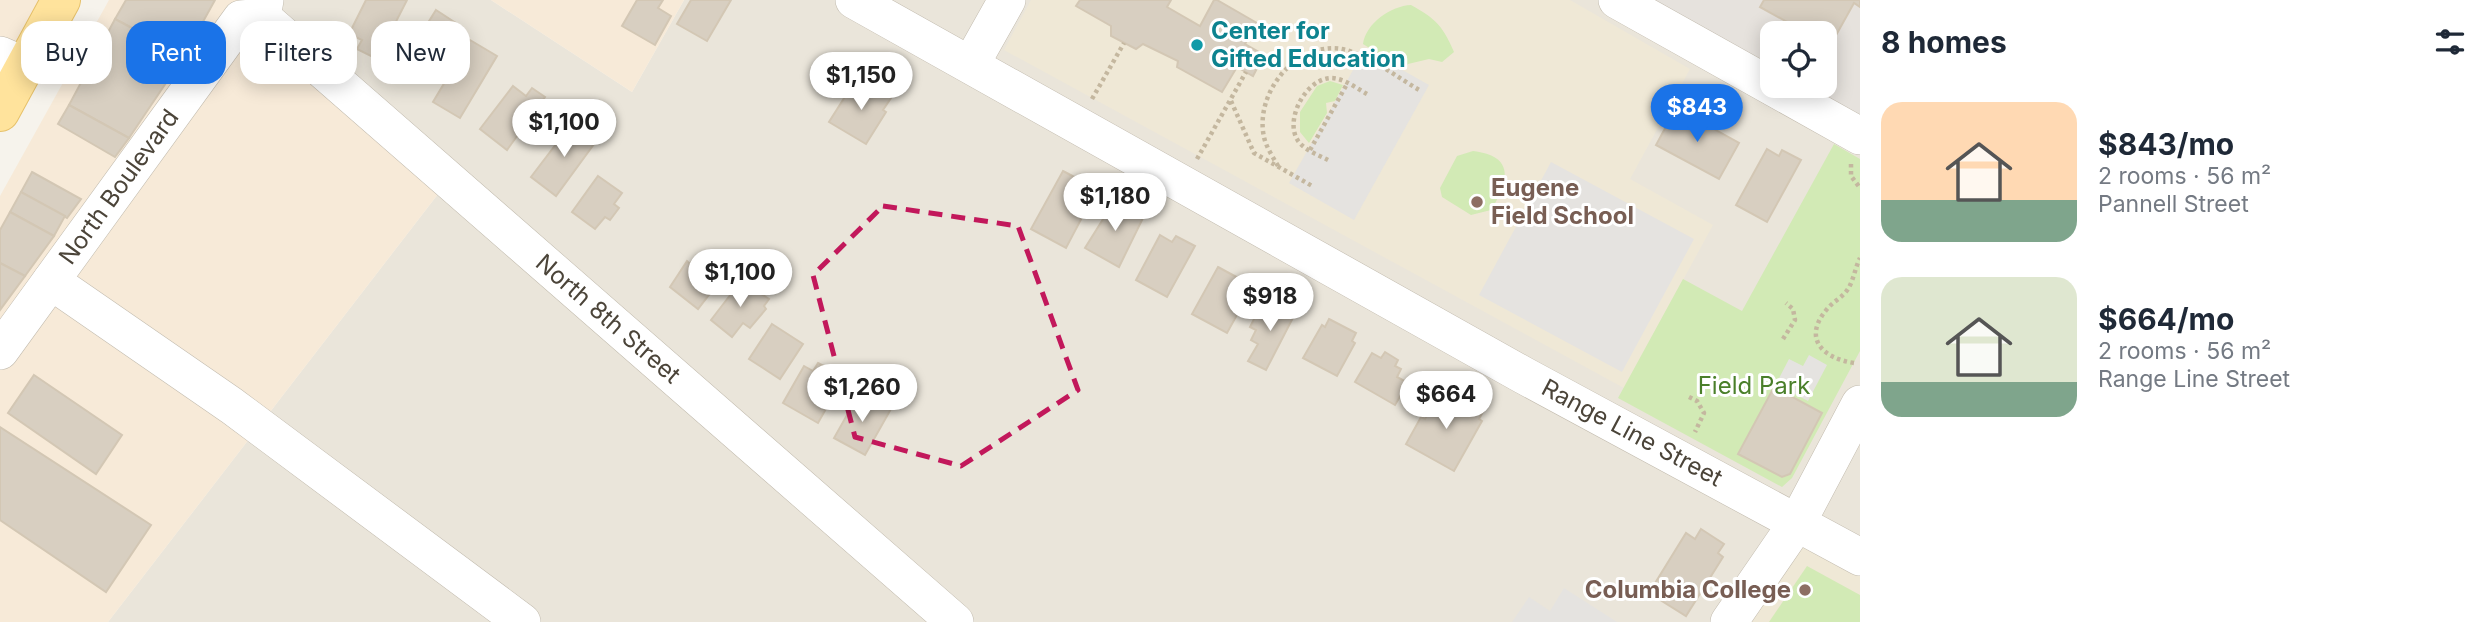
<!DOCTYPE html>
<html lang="en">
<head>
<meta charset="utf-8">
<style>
  :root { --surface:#fff; --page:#f2f2f3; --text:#1f2937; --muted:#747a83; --accent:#1a73e8 }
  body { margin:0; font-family:Inter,sans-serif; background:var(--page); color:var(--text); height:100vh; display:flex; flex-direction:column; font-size:26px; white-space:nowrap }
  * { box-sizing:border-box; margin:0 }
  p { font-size:23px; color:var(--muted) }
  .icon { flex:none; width:38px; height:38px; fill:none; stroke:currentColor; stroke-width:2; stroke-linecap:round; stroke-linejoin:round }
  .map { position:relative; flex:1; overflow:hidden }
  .panel { display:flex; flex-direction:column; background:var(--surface); width:630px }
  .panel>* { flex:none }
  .banner { position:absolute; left:21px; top:21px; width:665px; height:63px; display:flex; gap:14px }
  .fabs { position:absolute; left:1760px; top:21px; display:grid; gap:14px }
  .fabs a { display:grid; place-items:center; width:77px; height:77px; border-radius:14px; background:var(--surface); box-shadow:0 4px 18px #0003; font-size:35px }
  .price { position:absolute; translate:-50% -60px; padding:0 16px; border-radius:24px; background:#fff; color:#222; font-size:23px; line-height:46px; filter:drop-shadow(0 2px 4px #0008) }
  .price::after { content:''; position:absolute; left:50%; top:42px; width:21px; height:16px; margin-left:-10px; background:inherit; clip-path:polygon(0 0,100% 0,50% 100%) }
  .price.selected { background:var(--accent); color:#fff }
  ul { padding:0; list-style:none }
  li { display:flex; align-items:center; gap:21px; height:175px; padding:0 21px }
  li span { display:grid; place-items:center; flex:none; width:196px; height:140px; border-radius:21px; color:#555 }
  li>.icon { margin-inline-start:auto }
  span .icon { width:84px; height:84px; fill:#fffc; stroke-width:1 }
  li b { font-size:30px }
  h2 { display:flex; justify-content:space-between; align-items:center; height:84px; padding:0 21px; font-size:30px }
  .pill { padding:0 24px; border-radius:21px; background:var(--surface); box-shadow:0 4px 18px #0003; font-size:24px; line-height:63px }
  .pill.selected { background:var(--accent); color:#fff }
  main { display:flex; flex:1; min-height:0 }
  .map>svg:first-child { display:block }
  .residential { fill:#eae5da }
  .commercial { fill:#f7ead8 }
  .industrial { fill:#e6e2dd }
  .education { fill:#efe8d6 }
  .green { fill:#d2eab5 }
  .parking { fill:#e5e3e0 }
  .building { fill:#d8cfc1; stroke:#d3c7b4; stroke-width:2 }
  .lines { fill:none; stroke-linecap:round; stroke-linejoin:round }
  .minor-casing { stroke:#c2bbae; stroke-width:38 }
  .major-casing { stroke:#e6c16a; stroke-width:40 }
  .path { stroke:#c4b79f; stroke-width:4.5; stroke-dasharray:3.5 3.5; stroke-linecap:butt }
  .minor { stroke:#fff; stroke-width:37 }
  .major { stroke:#ffe39c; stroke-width:38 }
  .marked { fill:none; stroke:#c2185b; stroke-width:5; stroke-dasharray:14 9; stroke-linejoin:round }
  .culture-dot { fill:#0f9aa8; stroke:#fff; stroke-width:2.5 }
  .education-dot { fill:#8d6e63; stroke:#fff; stroke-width:2.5 }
  .labels { text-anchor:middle; stroke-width:6; stroke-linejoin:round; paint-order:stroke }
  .culture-label { font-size:24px; font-weight:bold; fill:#0d838f; stroke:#fff; text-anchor:start }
  .street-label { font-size:24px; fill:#4b4439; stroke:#fff }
  .education-label { font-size:24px; font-weight:bold; fill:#785e54; stroke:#fff; text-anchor:start }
  .park-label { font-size:24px; fill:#4a7f2a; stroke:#fff }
</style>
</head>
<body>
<main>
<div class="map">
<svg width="1860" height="622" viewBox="0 0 1860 622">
  <rect width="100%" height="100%" fill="#f6f3ec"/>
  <path class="residential" d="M268 0H491L632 92 684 0H1624L1860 135V557L1729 622H108L445 185Z"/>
  <g class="commercial">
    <path d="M0 0H58L0 106Z"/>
    <path d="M109 0H268L445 185 108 622H0V196Z"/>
    <path d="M491 0H684L632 92Z"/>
  </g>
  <path class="industrial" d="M1624 0H1860V135L1774 86H1825V33H1773V85Z"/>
  <g class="education">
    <path d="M1031 0H1570L1690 69 1630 179 1713 225 1624 388 1004 50Z"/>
    <path d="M1797 523 1860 557V622H1729Z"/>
  </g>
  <g class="green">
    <path d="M1411 5C1436 19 1443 26 1454 52L1442 62 1429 59 1408 64 1403 69 1363 44C1366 23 1391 6 1411 5Z"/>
    <path d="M1330 81 1343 85 1335 101 1326 103 1327 113 1309 143 1300 132V112L1317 86Z"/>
    <path d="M1834 144 1860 159V351L1792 478 1782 487 1618 398 1683 279 1742 311Z"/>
    <path d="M1473 151C1515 156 1509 181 1491 210L1471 215 1442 197 1440 188 1457 156Z"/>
    <path d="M1807 566 1860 595V622H1769Z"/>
  </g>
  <g class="parking">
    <path d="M1365 49 1429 85 1354 220 1289 183Z"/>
    <path d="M1551 162 1694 239 1622 372 1479 295Z"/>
    <path d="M1809 355 1827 365 1808 401 1776 384 1789 359 1803 366Z"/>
    <path d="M1564 588 1617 622H1512L1529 597 1550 611Z"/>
  </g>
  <g class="building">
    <path d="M126 0H215L184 56 115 19Z"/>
    <path d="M366 0H407L377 59 357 49 362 40 349 34Z"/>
    <path d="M637 0H663L658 8 671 16 655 45 622 26Z"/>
    <path d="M691 0H731L707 41 677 24Z"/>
    <path d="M1080 0H1171L1167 7 1200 26 1214 0H1217L1257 23 1245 44 1264 55 1253 76 1237 67 1222 92 1177 67 1178 61 1143 44 1136 49 1111 36V26L1076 6Z"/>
    <path d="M1764 0H1860V7L1854 3 1830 46 1825 44V33H1807L1760 7Z"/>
    <path d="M436 10 462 27 431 80 403 63Z"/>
    <path d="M115 19 184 56 129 138 69 105Z"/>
    <path d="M470 40 497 56 460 118 433 102Z"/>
    <path d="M863 80 891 98 883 110 886 112 866 144 829 122 848 92 853 96Z"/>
    <path d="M513 86 526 96 532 88 545 97 507 150 480 129Z"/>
    <path d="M69 105 129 138 115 157 58 124Z"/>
    <path d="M1676 108 1739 143 1719 179 1656 145Z"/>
    <path d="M573 122 597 140 556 196 531 177Z"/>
    <path d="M1767 149 1779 156 1782 150 1801 160 1767 222 1736 205Z"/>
    <path d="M1063 171 1097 189 1066 248 1031 229Z"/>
    <path d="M32 172 81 199 67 218 21 192Z"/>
    <path d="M598 176 622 193 614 204 619 208 610 220 605 217 595 229 572 212Z"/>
    <path d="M21 192 65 216 54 236 10 212Z"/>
    <path d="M1115 200 1144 216 1119 267 1085 248Z"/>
    <path d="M10 212 54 236 25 276 0 263V230Z"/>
    <path d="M1160 235 1172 242 1176 236 1195 246 1167 297 1136 280Z"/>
    <path d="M696 256 722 278 698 309 670 287 687 261 690 264Z"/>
    <path d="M0 263 25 276 0 310Z"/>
    <path d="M1218 267 1253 286 1227 333 1192 314Z"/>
    <path d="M741 281 769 299 764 306 766 309 750 328 743 323 732 337 711 320Z"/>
    <path d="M1274 300 1296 312 1266 370 1248 361 1258 344 1251 340 1256 330 1250 327 1258 311 1266 315Z"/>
    <path d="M1329 319 1356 333 1352 341 1355 343 1337 376 1303 358 1322 325 1325 327Z"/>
    <path d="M772 324 803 344 780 379 749 359Z"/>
    <path d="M1385 352 1398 360 1395 366 1401 369 1397 377 1408 383 1395 405 1355 382 1372 353 1381 358Z"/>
    <path d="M818 363 844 377 818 423 783 403 804 366 813 371Z"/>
    <path d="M34 375 122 435 96 474 8 413Z"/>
    <path d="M1774 387 1822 413 1790 474 1782 477 1738 454Z"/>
    <path d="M860 392 891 409 865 455 834 438Z"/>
    <path d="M1449 393 1483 412 1479 419 1482 421 1454 471 1406 444 1421 417 1425 419 1436 397 1444 401Z"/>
    <path d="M0 427 151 525 106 592 0 520Z"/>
    <path d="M1701 529 1724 544 1718 553 1723 557 1686 616 1649 593 1686 533 1695 539Z"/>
  </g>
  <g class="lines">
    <g class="minor-casing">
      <g id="minor">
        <path d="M854 0 1523 375 1860 557"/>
        <path d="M1617 0 1860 136"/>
        <path d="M262 17 955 622"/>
        <path d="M0 55 25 66"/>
        <path d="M971 64 1007 0"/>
        <path d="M51 281 232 406 522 622"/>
        <path d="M0 351 241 19 262 17 265 0"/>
        <path d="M1729 622 1797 523 1860 404"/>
      </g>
    </g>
    <g class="major-casing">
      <path id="major" d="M0 112 61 0"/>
    </g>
    <g class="path">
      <path d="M1092 99 1124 43"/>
      <path d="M1231 101 1254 153 1314 187"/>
      <path d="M1310 150 1347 84"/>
      <path d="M1197 159 1246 72"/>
      <path d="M1328 160C1318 155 1302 149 1297 139 1284 117 1310 71 1338 79 1347 81 1358 89 1367 94"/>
      <path d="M1851 164V176L1860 188"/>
      <path d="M1278 166C1273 157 1266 147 1264 137 1254 92 1298 38 1346 50 1372 57 1398 78 1421 91"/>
      <path d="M1783 339 1795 320 1793 309 1786 303"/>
      <path d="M1854 363C1821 358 1802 337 1828 308 1834 301 1843 297 1848 289 1854 279 1855 268 1860 258"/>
      <path d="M1689 397 1697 401 1704 413 1695 432"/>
    </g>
    <use href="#minor" class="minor"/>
    <use href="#major" class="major"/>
  </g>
  <path class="marked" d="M883 206 1018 226 1078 390 961 466 855 437 813 275Z"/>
  <circle class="culture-dot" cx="1197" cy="45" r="7"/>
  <g class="education-dot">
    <circle cx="1477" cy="202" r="7"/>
    <circle cx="1805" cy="590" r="7"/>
  </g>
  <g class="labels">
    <g class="culture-label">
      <text x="1211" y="39">Center for<tspan x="1211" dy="28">Gifted Education</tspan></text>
    </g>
    <g class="street-label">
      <text transform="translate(119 187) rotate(-54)" y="8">North Boulevard</text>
      <text transform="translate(608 319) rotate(41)" y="8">North 8th Street</text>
      <text transform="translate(1632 433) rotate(28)" y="8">Range Line Street</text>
    </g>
    <g class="education-label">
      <text x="1491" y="196">Eugene<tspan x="1491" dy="28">Field School</tspan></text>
      <text x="1791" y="598" text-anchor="end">Columbia College</text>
    </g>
    <g class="park-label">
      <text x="1754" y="394">Field Park</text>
    </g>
  </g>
</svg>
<div class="fabs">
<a><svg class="icon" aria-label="locate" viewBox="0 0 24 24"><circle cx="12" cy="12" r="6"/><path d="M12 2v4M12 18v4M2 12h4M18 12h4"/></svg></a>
</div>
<b class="price" style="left:861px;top:112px">$1,150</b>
<b class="price selected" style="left:1697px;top:144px">$843</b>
<b class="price" style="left:564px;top:159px">$1,100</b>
<b class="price" style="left:1115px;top:233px">$1,180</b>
<b class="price" style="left:740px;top:309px">$1,100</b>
<b class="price" style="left:1270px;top:333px">$918</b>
<b class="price" style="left:862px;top:424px">$1,260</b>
<b class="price" style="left:1446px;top:431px">$664</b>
<div class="banner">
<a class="pill">Buy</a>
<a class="pill selected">Rent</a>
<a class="pill">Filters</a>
<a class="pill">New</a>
</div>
</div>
<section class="panel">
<h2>8 homes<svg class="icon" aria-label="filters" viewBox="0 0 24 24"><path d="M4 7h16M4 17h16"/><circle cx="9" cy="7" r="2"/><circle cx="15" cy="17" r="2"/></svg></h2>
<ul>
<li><span style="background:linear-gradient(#ffd9b3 70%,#7fa58c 0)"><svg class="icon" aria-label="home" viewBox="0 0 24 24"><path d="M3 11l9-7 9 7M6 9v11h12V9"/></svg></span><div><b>$843/mo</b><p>2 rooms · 56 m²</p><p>Pannell Street</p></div></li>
<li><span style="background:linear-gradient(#dfe7d0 75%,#7fa58c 0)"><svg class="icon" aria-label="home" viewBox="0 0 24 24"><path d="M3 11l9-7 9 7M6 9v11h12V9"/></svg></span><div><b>$664/mo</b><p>2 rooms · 56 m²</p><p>Range Line Street</p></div></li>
</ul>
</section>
</main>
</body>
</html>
